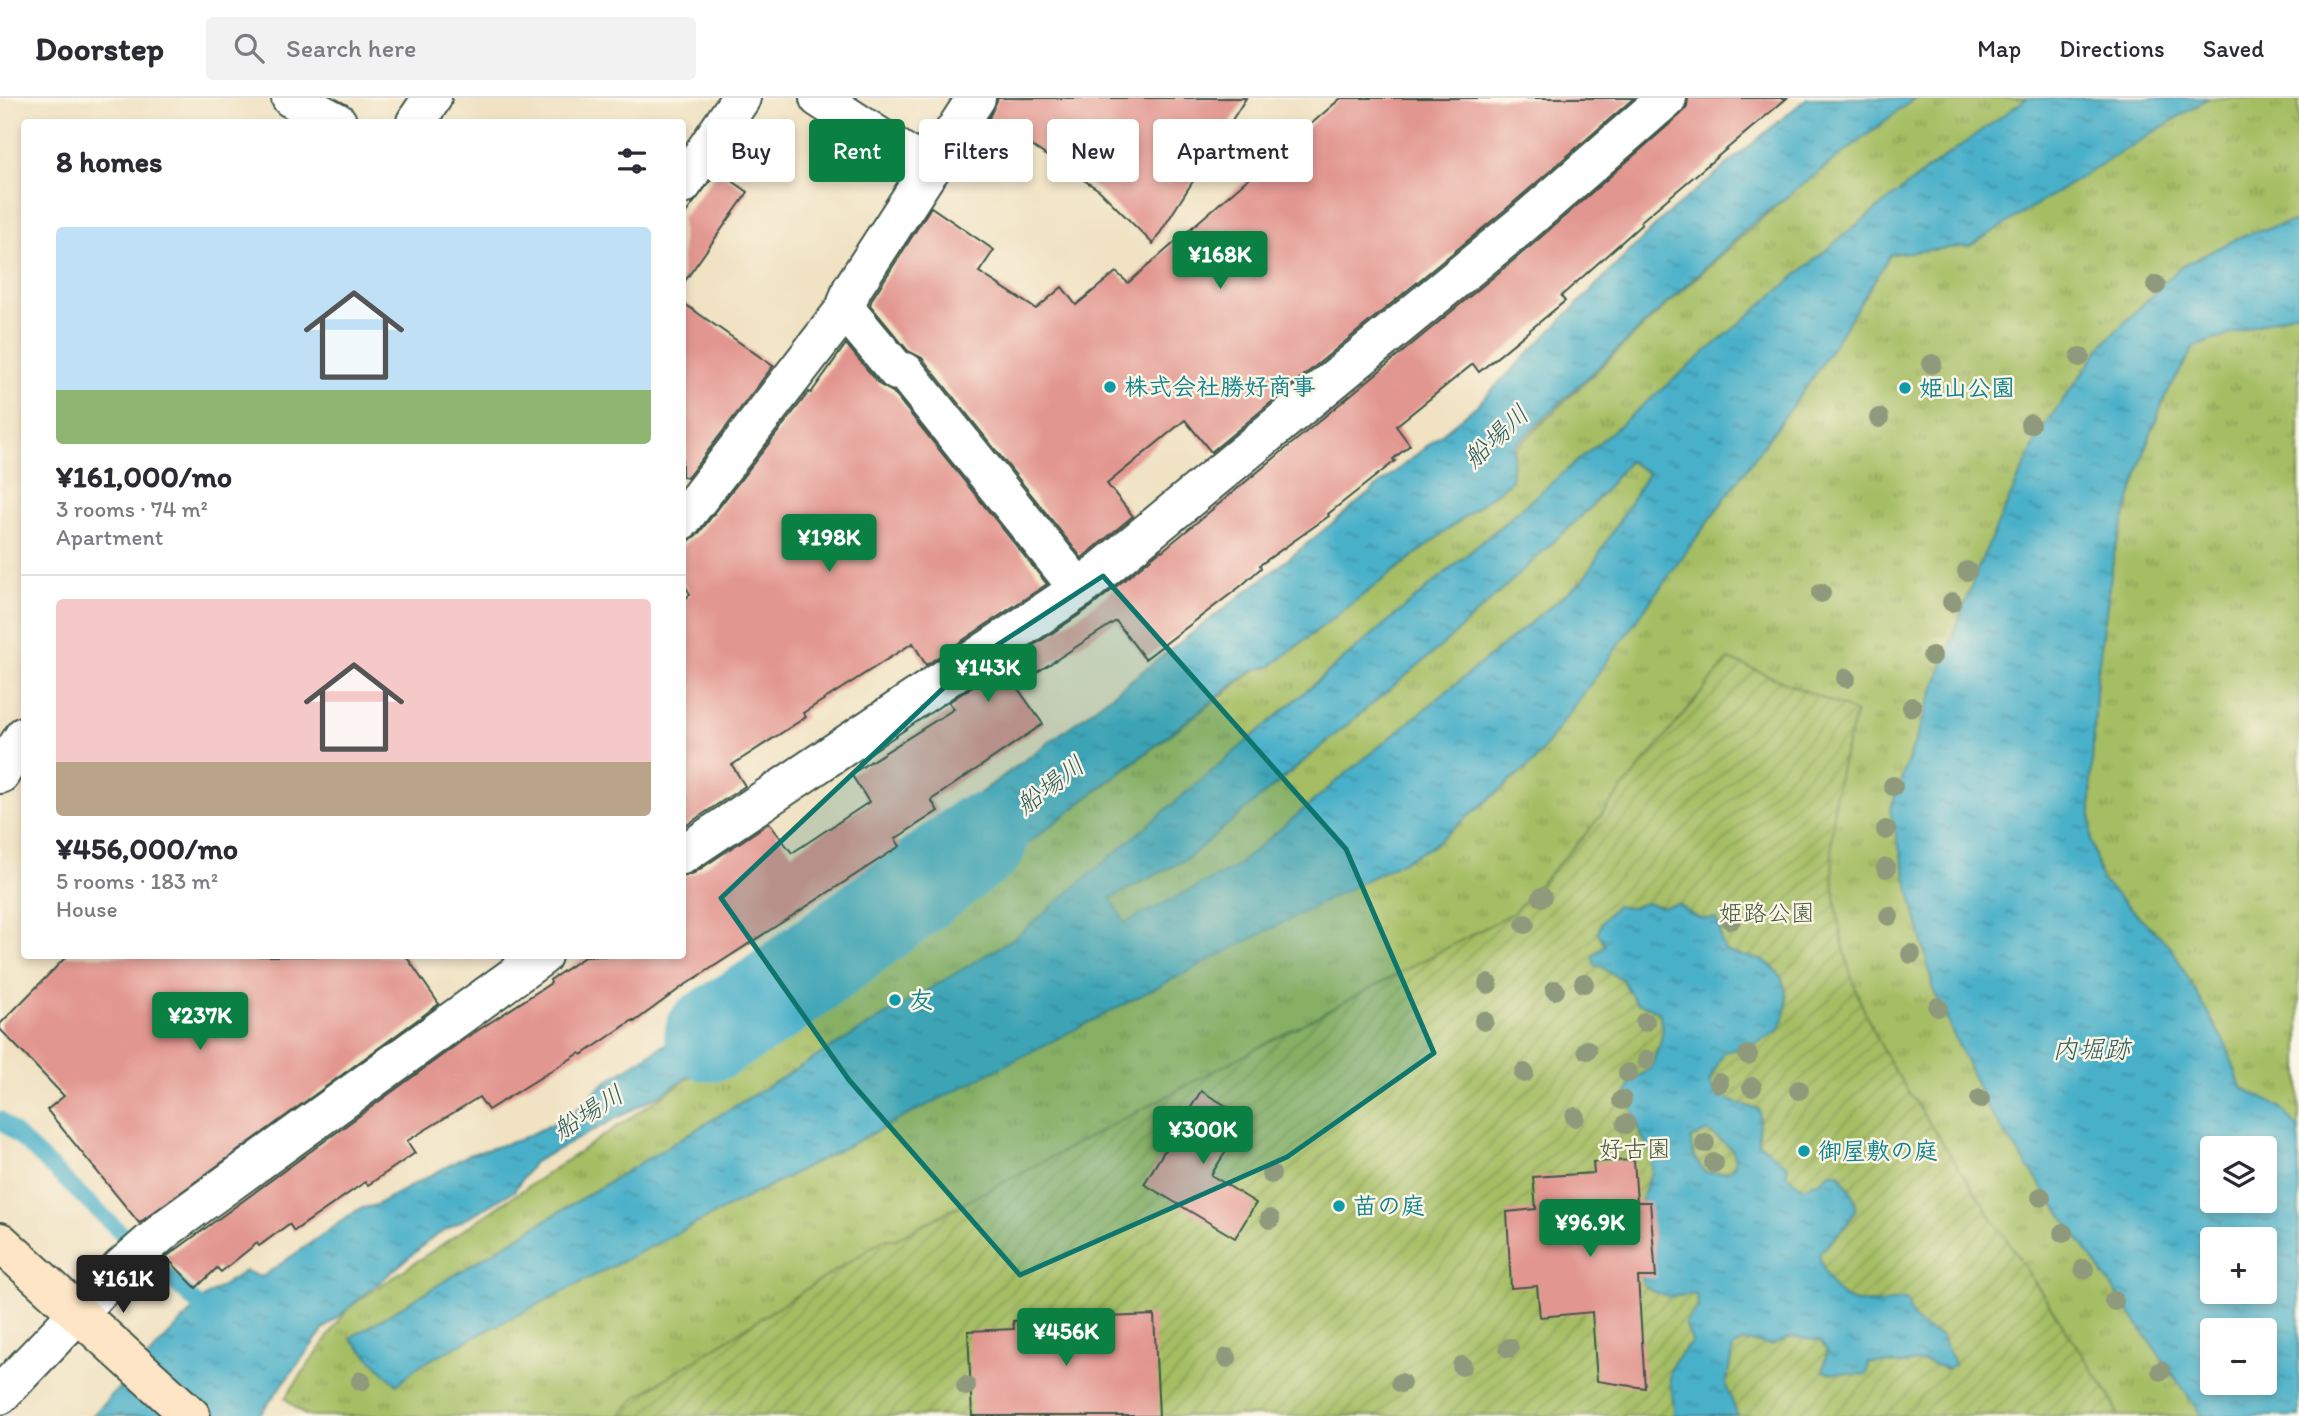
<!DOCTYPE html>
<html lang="en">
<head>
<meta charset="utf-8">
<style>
  :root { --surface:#fff; --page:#f2f2f3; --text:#2b2b33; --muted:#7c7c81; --line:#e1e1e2; --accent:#0b8043 }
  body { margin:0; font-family:Itim,"Klee One",sans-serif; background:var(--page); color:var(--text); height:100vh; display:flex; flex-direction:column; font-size:26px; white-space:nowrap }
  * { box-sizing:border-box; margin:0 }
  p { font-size:23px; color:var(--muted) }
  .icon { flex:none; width:38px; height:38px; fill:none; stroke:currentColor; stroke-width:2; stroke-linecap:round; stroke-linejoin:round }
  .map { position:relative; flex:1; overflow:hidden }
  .drawer { position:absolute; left:21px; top:21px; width:665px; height:840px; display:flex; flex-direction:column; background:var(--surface); border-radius:7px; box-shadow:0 4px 10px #0003 }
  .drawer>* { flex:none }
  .banner { position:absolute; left:707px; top:21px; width:665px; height:63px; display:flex; gap:14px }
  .buttons { position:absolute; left:2200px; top:1038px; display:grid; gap:14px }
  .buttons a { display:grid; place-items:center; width:77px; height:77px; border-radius:7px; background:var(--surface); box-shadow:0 4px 10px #0003; font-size:35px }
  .price { position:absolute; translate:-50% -60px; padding:0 16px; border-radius:7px; background:var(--accent); color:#fff; font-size:23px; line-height:46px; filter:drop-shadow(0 2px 4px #0008) }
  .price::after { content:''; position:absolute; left:50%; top:42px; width:21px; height:16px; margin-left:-10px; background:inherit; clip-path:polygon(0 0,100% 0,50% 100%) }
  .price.selected { background:#222; color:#fff }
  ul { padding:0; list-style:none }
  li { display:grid; align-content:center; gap:14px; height:371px; padding:0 35px }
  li+li { border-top:2px solid var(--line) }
  li span { display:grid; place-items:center; height:217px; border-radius:7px; color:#555 }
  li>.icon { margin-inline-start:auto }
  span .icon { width:126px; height:126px; fill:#fffc; stroke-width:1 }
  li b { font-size:30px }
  h2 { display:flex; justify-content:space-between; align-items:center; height:84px; padding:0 35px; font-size:30px }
  .tag { padding:0 24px; border-radius:7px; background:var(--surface); box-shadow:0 4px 10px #0003; font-size:24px; line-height:63px }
  .tag.selected { background:var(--accent); color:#fff }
  header { display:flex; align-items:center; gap:42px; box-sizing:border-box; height:98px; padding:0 35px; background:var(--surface); border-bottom:2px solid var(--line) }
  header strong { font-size:33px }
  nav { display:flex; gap:38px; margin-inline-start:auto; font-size:24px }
  .search { width:490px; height:63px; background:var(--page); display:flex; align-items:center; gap:18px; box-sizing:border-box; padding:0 24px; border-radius:7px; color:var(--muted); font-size:26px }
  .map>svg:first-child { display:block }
  .park { fill:url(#park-tufts); stroke:#627e4c; stroke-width:2; fill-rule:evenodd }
  .garden { fill:url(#garden-furrows); stroke:#627e4c; stroke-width:2 }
  .water { fill:url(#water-ripples); stroke:#34767e; stroke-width:2; fill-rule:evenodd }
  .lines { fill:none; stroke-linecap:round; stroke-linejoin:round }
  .stream { stroke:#49b0c9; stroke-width:16 }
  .river { stroke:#49b0c9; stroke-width:93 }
  .building { fill:#e29690 }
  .street-casing { stroke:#3e5649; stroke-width:42 }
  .secondary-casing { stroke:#3e5649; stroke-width:42 }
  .street { stroke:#fff; stroke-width:38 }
  .secondary { stroke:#fde5c5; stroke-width:38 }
  .tree { fill:#8f997b }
  .marked { fill:#0f766e; fill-opacity:0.2; stroke:#0f766e; stroke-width:5; stroke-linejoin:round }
  .culture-dot { fill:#0f9aa8; stroke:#fcf5e5; stroke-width:2.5 }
  .labels { text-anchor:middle; stroke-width:5; stroke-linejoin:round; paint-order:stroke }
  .culture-label { font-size:24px; font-weight:bold; fill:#0d838f; stroke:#fcf5e5; text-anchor:start }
  .park-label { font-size:24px; fill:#405d40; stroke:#fcf5e5 }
  .water-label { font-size:26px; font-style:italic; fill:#2c6061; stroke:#fcf5e5 }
</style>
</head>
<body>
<header>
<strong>Doorstep</strong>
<div class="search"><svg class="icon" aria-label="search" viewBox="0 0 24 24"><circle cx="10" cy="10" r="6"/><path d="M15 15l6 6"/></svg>Search here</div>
<nav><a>Map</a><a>Directions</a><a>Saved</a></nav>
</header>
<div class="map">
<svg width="2299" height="1318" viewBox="0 0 2299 1318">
  <defs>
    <pattern id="park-tufts" width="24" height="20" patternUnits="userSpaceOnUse" patternTransform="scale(1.75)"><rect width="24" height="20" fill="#a5be64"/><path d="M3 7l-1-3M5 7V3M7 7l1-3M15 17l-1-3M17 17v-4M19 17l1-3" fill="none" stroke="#869c53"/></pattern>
    <pattern id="garden-furrows" width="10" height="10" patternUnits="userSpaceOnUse" patternTransform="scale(1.75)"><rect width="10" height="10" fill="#a5be64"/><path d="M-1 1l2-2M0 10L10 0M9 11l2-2" fill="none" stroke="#869c53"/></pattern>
    <pattern id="water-ripples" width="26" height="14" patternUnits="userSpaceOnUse" patternTransform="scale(1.75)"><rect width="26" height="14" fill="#49b0c9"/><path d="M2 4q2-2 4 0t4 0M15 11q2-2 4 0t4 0" fill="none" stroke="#3c90a4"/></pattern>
  </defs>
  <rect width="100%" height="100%" fill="#fcf5e5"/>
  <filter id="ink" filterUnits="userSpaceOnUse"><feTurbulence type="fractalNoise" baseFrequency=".0143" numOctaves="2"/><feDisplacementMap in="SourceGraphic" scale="14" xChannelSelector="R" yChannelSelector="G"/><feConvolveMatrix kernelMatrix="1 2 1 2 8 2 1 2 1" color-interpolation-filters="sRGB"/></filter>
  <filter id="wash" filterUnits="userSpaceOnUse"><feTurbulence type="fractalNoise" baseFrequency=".00686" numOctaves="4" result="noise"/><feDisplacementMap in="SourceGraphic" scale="28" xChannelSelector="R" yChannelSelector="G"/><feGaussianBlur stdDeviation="1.57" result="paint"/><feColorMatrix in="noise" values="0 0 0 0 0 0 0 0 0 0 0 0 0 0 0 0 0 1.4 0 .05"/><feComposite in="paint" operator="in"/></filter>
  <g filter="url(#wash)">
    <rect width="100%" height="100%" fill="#f0e2c3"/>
    <path class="park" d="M1913 0H2299V1318H306L285 1300 349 1209 952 803 1508 380 1514 352 1660 213 1771 112ZM2212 1050H2264V1102H2212ZM2212 1141H2264V1194H2212ZM2212 1232H2264V1284H2212Z"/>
    <path class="garden" d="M1729 561 1856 614C1848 644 1837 676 1834 708 1828 766 1836 834 1855 889 1864 916 1878 942 1891 967L2108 1295 2119 1318H620L637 1299 885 1141H896L1513 815 1583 739Z"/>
    <g class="water">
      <path d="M1807 0H1915L1754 124 1514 348 1511 383 1271 568 1251 573 947 808 876 820 822 856 803 893 741 945 660 997 534 1064 514 1093 432 1140 324 1231 259 1318H92L205 1199 245 1173 262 1179 359 1111 376 1107 468 1057 519 1042 571 1017 604 985 689 931 729 891 847 821 869 801 892 771 923 750 930 732 1083 619 1287 462 1476 308 1664 119Z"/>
      <path d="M2027 0H2209L1970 148 1891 156 1816 275 1533 665 1431 749 420 1267 397 1287 350 1240 1017 838 1845 136 1927 72ZM1629 363 1648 375 1584 481 1337 683 1234 770 1125 825 1111 800 1187 761 1445 545 1592 408Z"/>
      <path d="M2291 124 2299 125V213L2194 249 2165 299 2146 349 2114 456 2097 579 2091 683V743L2102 783 2171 849 2227 949 2241 989 2280 1009 2299 1031V1318H2202L1987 1010 1935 896 1890 712 1979 467 2040 334 2104 245 2180 169 2244 137ZM2264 1050V1102H2212V1050ZM2212 1141H2264V1194H2212ZM2212 1232H2264V1284H2212Z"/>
      <path d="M1646 805 1662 809 1678 806C1691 815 1699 824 1715 820 1723 830 1718 842 1725 852 1736 859 1746 857 1758 861 1789 871 1792 906 1780 931L1754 947 1724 954 1709 984C1720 1003 1739 1006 1759 1011 1761 1022 1757 1032 1758 1044L1788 1069 1786 1076 1802 1089H1809L1812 1085 1819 1084 1829 1075H1840C1845 1085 1854 1096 1856 1106 1858 1120 1827 1146 1819 1156 1829 1191 1840 1208 1880 1205 1889 1204 1898 1201 1907 1202 1914 1230 1918 1226 1941 1238L1955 1267 1946 1271 1924 1263 1907 1266 1869 1265 1867 1277 1826 1274 1823 1272 1827 1253 1820 1243 1792 1239 1771 1247 1744 1243 1736 1247 1733 1251 1726 1287 1738 1318H1674C1674 1276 1656 1278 1692 1244L1685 1225 1698 1209 1697 1198 1693 1196 1670 1199 1651 1193 1642 1185V1098L1652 1074 1651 1055 1641 1037 1627 995 1630 985 1650 970 1660 946 1663 930 1659 914 1647 908 1636 905 1622 881 1608 874 1601 868H1596L1594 866 1593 858 1605 847 1598 834C1601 823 1607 815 1616 808L1629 810ZM1708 1033 1733 1052 1736 1063C1732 1078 1717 1074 1705 1074 1697 1065 1690 1053 1691 1041Z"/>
    </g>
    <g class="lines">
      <path class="stream" d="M0 1021 213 1221"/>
      <path class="river" d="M711 937 769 901 981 742"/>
    </g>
    <g id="blocks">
      <g class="building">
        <path d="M998 0H1246L1153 146 1099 92 989 20Z"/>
        <path d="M1341 0H1634L1505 112 1211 354 1185 322 1107 386 1133 418 1082 460 922 260 908 253 870 207 872 201 931 109 994 152 979 174 1036 211 1062 189 1076 207 1116 174 1128 185Z"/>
        <path d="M1688 0H1787L1640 124 1642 126 1561 198 1565 203 1479 274 1473 266 1396 328 1410 347 1393 361 1395 363 1328 416 1329 418 1260 467 1261 470 1241 488 1145 561 1116 523 1016 588 1043 626 931 702 938 713 895 741 900 748 682 889 634 924 633 922 582 957 580 955 488 1012 479 999 407 1043 415 1055 368 1087 365 1084 294 1133 289 1126 259 1148 257 1145 221 1174 217 1170 196 1190 166 1159 463 942 551 885 550 882 586 858H682V779L694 775 769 725 792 755 869 704 851 676 954 611 949 604 1091 509 1161 452 1162 453 1533 146 1681 16 1687 8Z"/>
        <path d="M718 73 748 94 682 187V120Z"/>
        <path d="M682 204 773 268 687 380 682 378Z"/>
        <path d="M846 246 880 287 893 294 1047 486 926 567 913 545 803 615 806 619 732 667 745 688 682 730V505L690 496 682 482V448L699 435 809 294 811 295Z"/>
        <path d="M67 858H406L439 906 139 1125 47 1012 64 998 0 931V926Z"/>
        <path d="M1201 993 1247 1020 1211 1077 1256 1105 1235 1140 1144 1086Z"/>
        <path d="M1634 1062 1637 1104H1650L1656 1179H1638L1645 1290 1597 1283 1592 1214 1540 1219 1537 1188 1511 1190 1507 1114 1536 1111 1533 1079 1594 1075 1593 1064Z"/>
        <path d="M1154 1217 1159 1318H972L968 1233 1014 1231 1013 1223Z"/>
      </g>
    </g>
  </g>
  <g filter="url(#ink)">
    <use href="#blocks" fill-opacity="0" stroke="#3e5649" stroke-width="2"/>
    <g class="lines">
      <g class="street-casing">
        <g id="street">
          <path d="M291 0 337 24"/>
          <path d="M819 0 930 72"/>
          <path d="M416 24 432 0"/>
          <path d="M682 87 741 0"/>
          <path d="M845 211 897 273 905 274 1079 491"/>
          <path d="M682 422 845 211 852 191 976 0"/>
          <path d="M0 676 24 638"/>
          <path d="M682 757 1079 491 1519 129 1667 0"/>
          <path d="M0 1297 122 1169 168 1129 542 858"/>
        </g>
      </g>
      <g class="secondary-casing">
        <path id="secondary" d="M0 1144 191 1318"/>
      </g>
      <use href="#street" class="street"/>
      <use href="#secondary" class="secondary"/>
    </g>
    <g class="tree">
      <circle cx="2156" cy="187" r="10"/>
      <circle cx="2080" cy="259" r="10"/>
      <circle cx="1932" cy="266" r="10"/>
      <circle cx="1879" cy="320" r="10"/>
      <circle cx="2030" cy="326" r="10"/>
      <circle cx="1967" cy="473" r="10"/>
      <circle cx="1821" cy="495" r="10"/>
      <circle cx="1952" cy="504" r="10"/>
      <circle cx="1932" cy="558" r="10"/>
      <circle cx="1846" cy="580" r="10"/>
      <circle cx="1912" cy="609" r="10"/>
      <circle cx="1893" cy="688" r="10"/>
      <circle cx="1886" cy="732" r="10"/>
      <circle cx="1886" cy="770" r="10"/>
      <circle cx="1542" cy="799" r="10"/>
      <circle cx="1889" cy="818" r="10"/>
      <circle cx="1731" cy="822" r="10"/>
      <circle cx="1525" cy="826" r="10"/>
      <circle cx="1911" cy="856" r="10"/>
      <circle cx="1584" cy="885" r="10"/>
      <circle cx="1488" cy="886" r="10"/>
      <circle cx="1555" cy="892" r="10"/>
      <circle cx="1938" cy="909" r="10"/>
      <circle cx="1484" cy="923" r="10"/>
      <circle cx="1645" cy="924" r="10"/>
      <circle cx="1587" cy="952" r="10"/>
      <circle cx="1748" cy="957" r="10"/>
      <circle cx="1647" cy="962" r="10"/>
      <circle cx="1524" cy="975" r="10"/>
      <circle cx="1628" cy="975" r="10"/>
      <circle cx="1719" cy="985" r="10"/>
      <circle cx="1752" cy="989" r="10"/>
      <circle cx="1799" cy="992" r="10"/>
      <circle cx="1980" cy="1001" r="10"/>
      <circle cx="1622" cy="1002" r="10"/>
      <circle cx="1575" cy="1019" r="10"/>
      <circle cx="1626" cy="1026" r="10"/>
      <circle cx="1705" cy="1045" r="10"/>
      <circle cx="1714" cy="1065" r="10"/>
      <circle cx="1271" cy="1076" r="10"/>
      <circle cx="2041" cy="1099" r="10"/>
      <circle cx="1270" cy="1121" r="10"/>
      <circle cx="2063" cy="1135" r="10"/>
      <circle cx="2084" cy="1171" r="10"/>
      <circle cx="2114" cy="1203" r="10"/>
      <circle cx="1509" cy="1250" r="10"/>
      <circle cx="1227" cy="1260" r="10"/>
      <circle cx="1462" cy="1268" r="10"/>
      <circle cx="2161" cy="1273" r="10"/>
      <circle cx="361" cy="1283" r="10"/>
      <circle cx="1401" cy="1285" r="10"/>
      <circle cx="966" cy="1288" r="10"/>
    </g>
  </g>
  <path class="marked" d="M1103 478 1346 751 1434 955 1287 1059 1020 1177 849 982 721 800 971 564Z"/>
  <g class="culture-dot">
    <circle cx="1110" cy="289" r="7"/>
    <circle cx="1905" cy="290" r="7"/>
    <circle cx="895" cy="902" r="7"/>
    <circle cx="1804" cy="1053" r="7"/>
    <circle cx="1339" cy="1108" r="7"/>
  </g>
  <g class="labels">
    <g class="culture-label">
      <text x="1124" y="297">株式会社勝好商事</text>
      <text x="1919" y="298">姫山公園</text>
      <text x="909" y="910">友</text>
      <text x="1818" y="1061">御屋敷の庭</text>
      <text x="1353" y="1116">苗の庭</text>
    </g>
    <g class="park-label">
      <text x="1767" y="823">姫路公園</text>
      <text x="1635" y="1059">好古園</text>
    </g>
    <g class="water-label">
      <text transform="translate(1496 338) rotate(-43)" y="9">船場川</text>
      <text transform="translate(1050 687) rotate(-37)" y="9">船場川</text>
      <text x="2091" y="960">内堀跡</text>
      <text transform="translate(588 1014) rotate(-32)" y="9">船場川</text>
    </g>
  </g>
</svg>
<div class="buttons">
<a><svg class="icon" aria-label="layers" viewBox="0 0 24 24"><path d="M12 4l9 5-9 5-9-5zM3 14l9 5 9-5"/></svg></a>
<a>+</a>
<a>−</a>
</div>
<b class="price" style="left:1220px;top:193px">¥168K</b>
<b class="price" style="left:829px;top:476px">¥198K</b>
<b class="price" style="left:988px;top:606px">¥143K</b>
<b class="price" style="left:200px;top:954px">¥237K</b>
<b class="price" style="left:1203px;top:1068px">¥300K</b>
<b class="price" style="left:1590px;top:1161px">¥96.9K</b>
<b class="price selected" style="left:123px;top:1217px">¥161K</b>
<b class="price" style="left:1066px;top:1270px">¥456K</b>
<div class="banner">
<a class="tag">Buy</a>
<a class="tag selected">Rent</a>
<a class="tag">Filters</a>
<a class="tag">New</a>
<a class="tag">Apartment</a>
</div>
<section class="drawer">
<h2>8 homes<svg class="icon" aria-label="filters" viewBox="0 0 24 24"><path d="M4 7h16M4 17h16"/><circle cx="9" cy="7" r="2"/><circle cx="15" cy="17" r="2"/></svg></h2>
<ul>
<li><span style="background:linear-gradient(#bfe0f5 75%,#8fb573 0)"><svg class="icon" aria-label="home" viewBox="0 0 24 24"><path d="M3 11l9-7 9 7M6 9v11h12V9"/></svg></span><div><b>¥161,000/mo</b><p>3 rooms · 74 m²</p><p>Apartment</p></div></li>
<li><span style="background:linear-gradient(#f6c9c9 75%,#b9a48a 0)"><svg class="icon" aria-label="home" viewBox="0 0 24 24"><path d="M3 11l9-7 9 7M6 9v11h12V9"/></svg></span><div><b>¥456,000/mo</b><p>5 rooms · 183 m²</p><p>House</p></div></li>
</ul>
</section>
</div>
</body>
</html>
